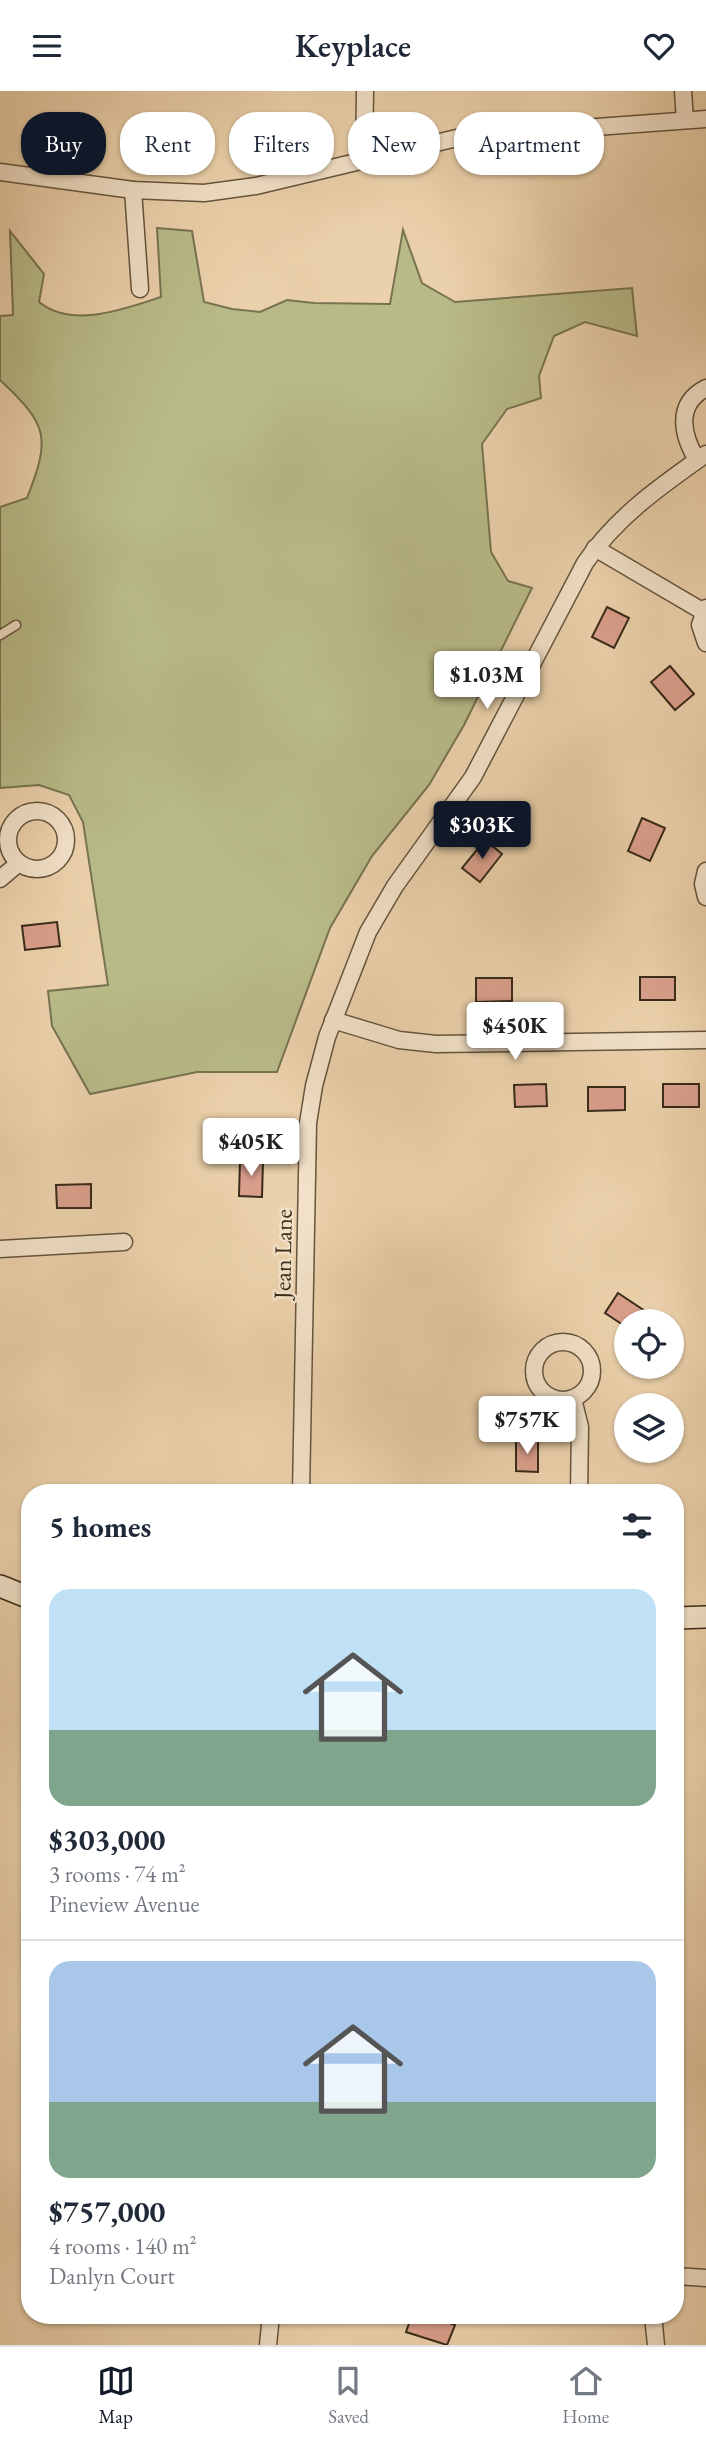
<!DOCTYPE html>
<html lang="en">
<head>
<meta charset="utf-8">
<style>
  :root { --surface:#fff; --page:#f2f2f3; --text:#1f2937; --muted:#747a83; --line:#e0e1e3; --accent:#111827 }
  body { margin:0; font-family:"EB Garamond",serif; background:var(--page); color:var(--text); height:100vh; display:flex; flex-direction:column; font-size:26px; white-space:nowrap }
  * { box-sizing:border-box; margin:0 }
  p { font-size:23px; color:var(--muted) }
  .icon { flex:none; width:38px; height:38px; fill:none; stroke:currentColor; stroke-width:2; stroke-linecap:round; stroke-linejoin:round }
  .map { position:relative; flex:1; overflow:hidden }
  .panel { position:absolute; left:21px; top:1393px; width:663px; height:840px; display:flex; flex-direction:column; background:var(--surface); border-radius:28px; box-shadow:0 2px 5px #0004 }
  .panel>* { flex:none }
  .hud { position:absolute; left:21px; top:21px; width:665px; height:63px; display:flex; gap:14px }
  .controls { position:absolute; left:614px; top:1218px; display:grid; gap:14px }
  .controls a { display:grid; place-items:center; width:70px; height:70px; border-radius:50%; background:var(--surface); box-shadow:0 2px 5px #0004; font-size:35px }
  .price { position:absolute; translate:-50% -60px; padding:0 16px; border-radius:7px; background:#fff; color:#222; font-size:23px; line-height:46px; filter:drop-shadow(0 2px 4px #0008) }
  .price::after { content:''; position:absolute; left:50%; top:42px; width:21px; height:16px; margin-left:-10px; background:inherit; clip-path:polygon(0 0,100% 0,50% 100%) }
  .price.current { background:var(--accent); color:#fff }
  ul { padding:0; list-style:none }
  li { display:grid; align-content:center; gap:14px; height:371px; padding:0 28px }
  li+li { border-top:2px solid var(--line) }
  li span { display:grid; place-items:center; height:217px; border-radius:21px; color:#555 }
  li>.icon { margin-inline-start:auto }
  span .icon { width:126px; height:126px; fill:#fffc; stroke-width:1 }
  li b { font-size:30px }
  h2 { display:flex; justify-content:space-between; align-items:center; height:84px; padding:0 28px; font-size:30px }
  .tag { padding:0 24px; border-radius:28px; background:var(--surface); box-shadow:0 2px 5px #0004; font-size:24px; line-height:63px }
  .tag.current { background:var(--accent); color:#fff }
  header { display:flex; justify-content:space-between; align-items:center; height:91px; padding:0 28px; background:var(--surface); font-size:32px; font-weight:600 }
  .tabs { display:flex; justify-content:space-around; align-items:center; height:98px; border-top:2px solid var(--line); background:var(--surface); font-size:19px; color:var(--muted) }
  .tabs a { display:grid; justify-items:center; gap:4px }
  .tabs .current { color:var(--accent) }
  .map>svg:first-child { display:block }
  .green { fill:#b8bb88; stroke:#787350; stroke-width:2 }
  .building { fill:#da9f8c; stroke:#382b19; stroke-width:2 }
  .lines { fill:none; stroke-linecap:round; stroke-linejoin:round }
  .lane-casing { stroke:#65543e; stroke-width:11 }
  .street-casing { stroke:#65543e; stroke-width:19 }
  .secondary-casing { stroke:#382b19; stroke-width:24 }
  .lane { stroke:#f2e1c8; stroke-width:8 }
  .street { stroke:#f2e1c8; stroke-width:16 }
  .secondary { stroke:#f2e1c8; stroke-width:21 }
  .labels { text-anchor:middle; stroke-width:5; stroke-linejoin:round; paint-order:stroke }
  .street-label { font-size:24px; fill:#382b19; stroke:#f2e1c8 }
</style>
</head>
<body>
<header><svg class="icon" aria-label="menu" viewBox="0 0 24 24"><path d="M4 6h16M4 12h16M4 18h16"/></svg>Keyplace<svg class="icon" aria-label="heart" viewBox="0 0 24 24"><path d="M12 20l-8-8c-3-5 5-10 8-4 3-6 11-1 8 4z"/></svg></header>
<div class="map">
<svg width="706" height="2254" viewBox="0 0 706 2254">
  <rect width="100%" height="100%" fill="#ebd1ab"/>
  <filter id="stains"><feTurbulence type="fractalNoise" baseFrequency=".00286" numOctaves="4"/><feColorMatrix values="0 0 0 0 .2 0 0 0 0 .09 0 0 0 0 .02 0 0 0 .5 -.17"/></filter>
  <radialGradient id="worn" r=".72"><stop offset=".6" stop-color="#630" stop-opacity="0"/><stop offset="1" stop-color="#630" stop-opacity=".3"/></radialGradient>
  <path class="green" d="M157 137 192 140 204 211 232 218 260 221 287 209 314 212 390 213 403 139 422 192 455 211 632 197 637 245 585 231 554 245 539 285 541 307 507 318 482 353 491 461 508 490 532 497 464 634 429 694 372 765 330 837 277 981H197L90 1003 52 935 48 900 108 894 83 731 69 704 39 694 0 697V416L27 407C51 346 48 334 0 289V225L13 224 10 140 44 183 39 211C72 238 124 218 161 206Z"/>
  <g class="building">
    <path d="M607 516 629 527 614 557 592 546Z"/>
    <path d="M670 575 694 603 675 619 651 591Z"/>
    <path d="M642 727 665 737 650 770 628 760Z"/>
    <path d="M485 749 502 763 480 791 462 777Z"/>
    <path d="M57 831 60 855 25 859 22 835Z"/>
    <rect x="640" y="886" width="35" height="23"/>
    <path d="M476 887H512V910L476 911Z"/>
    <path d="M546 993 547 1015 515 1016 514 994Z"/>
    <rect x="663" y="993" width="36" height="23"/>
    <path d="M588 996H625V1019L588 1020Z"/>
    <path d="M240 1069H263L262 1106 239 1105Z"/>
    <path d="M91 1093V1117H57L56 1094Z"/>
    <path d="M618 1202 645 1220 638 1230H626V1236L605 1222Z"/>
    <path d="M516 1349H538V1381L516 1380Z"/>
    <path d="M412 2224H429L455 2234 447 2254 406 2241Z"/>
  </g>
  <g class="lines">
    <g class="lane-casing">
      <path id="lane" d="M0 544 16 534"/>
    </g>
    <g class="street-casing">
      <g id="street">
        <path d="M683 0 685 29"/>
        <path d="M364 68 365 0"/>
        <path d="M0 81 133 99 204 102 256 95 461 46 706 28"/>
        <path d="M133 99 140 198"/>
        <path d="M697 369C682 344 675 313 706 297"/>
        <path d="M595 457 704 521"/>
        <path d="M706 517 700 534 706 552"/>
        <circle cx="37" cy="749" r="29"/>
        <path d="M706 780 703 793 706 806"/>
        <path d="M0 788 19 772"/>
        <path d="M333 929 399 949 436 953 706 949"/>
        <path d="M0 1158 124 1151"/>
        <circle cx="563" cy="1280" r="29"/>
        <path d="M573 1308 580 1336 579 1402"/>
        <path d="M301 1402 308 1032 314 995 327 946 368 841 395 795 473 686 585 472C617 425 661 395 706 363"/>
        <path d="M676 2185 706 2187"/>
        <path d="M653 2224 656 2254"/>
        <path d="M268 2254 271 2224"/>
      </g>
    </g>
    <g class="secondary-casing">
      <g id="secondary">
        <path d="M0 1495 30 1507"/>
        <path d="M676 1527 706 1526"/>
      </g>
    </g>
    <use href="#lane" class="lane"/>
    <use href="#street" class="street"/>
    <use href="#secondary" class="secondary"/>
  </g>
  <g class="labels">
    <g class="street-label">
      <text transform="translate(283 1163) rotate(-89)" y="8">Jean Lane</text>
    </g>
  </g>
  <rect width="100%" height="100%" filter="url(#stains)"/>
  <rect width="100%" height="100%" fill="url(#worn)"/>
</svg>
<div class="controls">
<a><svg class="icon" aria-label="locate" viewBox="0 0 24 24"><circle cx="12" cy="12" r="6"/><path d="M12 2v4M12 18v4M2 12h4M18 12h4"/></svg></a>
<a><svg class="icon" aria-label="layers" viewBox="0 0 24 24"><path d="M12 4l9 5-9 5-9-5zM3 14l9 5 9-5"/></svg></a>
</div>
<b class="price" style="left:487px;top:620px">$1.03M</b>
<b class="price current" style="left:482px;top:770px">$303K</b>
<b class="price" style="left:515px;top:971px">$450K</b>
<b class="price" style="left:251px;top:1087px">$405K</b>
<b class="price" style="left:527px;top:1365px">$757K</b>
<div class="hud">
<a class="tag current">Buy</a>
<a class="tag">Rent</a>
<a class="tag">Filters</a>
<a class="tag">New</a>
<a class="tag">Apartment</a>
</div>
<section class="panel">
<h2>5 homes<svg class="icon" aria-label="filters" viewBox="0 0 24 24"><path d="M4 7h16M4 17h16"/><circle cx="9" cy="7" r="2"/><circle cx="15" cy="17" r="2"/></svg></h2>
<ul>
<li><span style="background:linear-gradient(#bfe0f5 65%,#7fa58c 0)"><svg class="icon" aria-label="home" viewBox="0 0 24 24"><path d="M3 11l9-7 9 7M6 9v11h12V9"/></svg></span><div><b>$303,000</b><p>3 rooms · 74 m²</p><p>Pineview Avenue</p></div></li>
<li><span style="background:linear-gradient(#a9c7e8 65%,#7fa58c 0)"><svg class="icon" aria-label="home" viewBox="0 0 24 24"><path d="M3 11l9-7 9 7M6 9v11h12V9"/></svg></span><div><b>$757,000</b><p>4 rooms · 140 m²</p><p>Danlyn Court</p></div></li>
</ul>
</section>
</div>
<nav class="tabs">
<a class="current"><svg class="icon" aria-label="map" viewBox="0 0 24 24"><path d="M3 6l6-2 6 2 6-2v14l-6 2-6-2-6 2zM9 4v14M15 6v14"/></svg>Map</a>
<a><svg class="icon" aria-label="saved" viewBox="0 0 24 24"><path d="M7 4h10v16l-5-4-5 4z"/></svg>Saved</a>
<a><svg class="icon" aria-label="home" viewBox="0 0 24 24"><path d="M3 11l9-7 9 7M6 9v11h12V9"/></svg>Home</a>
</nav>
</body>
</html>
